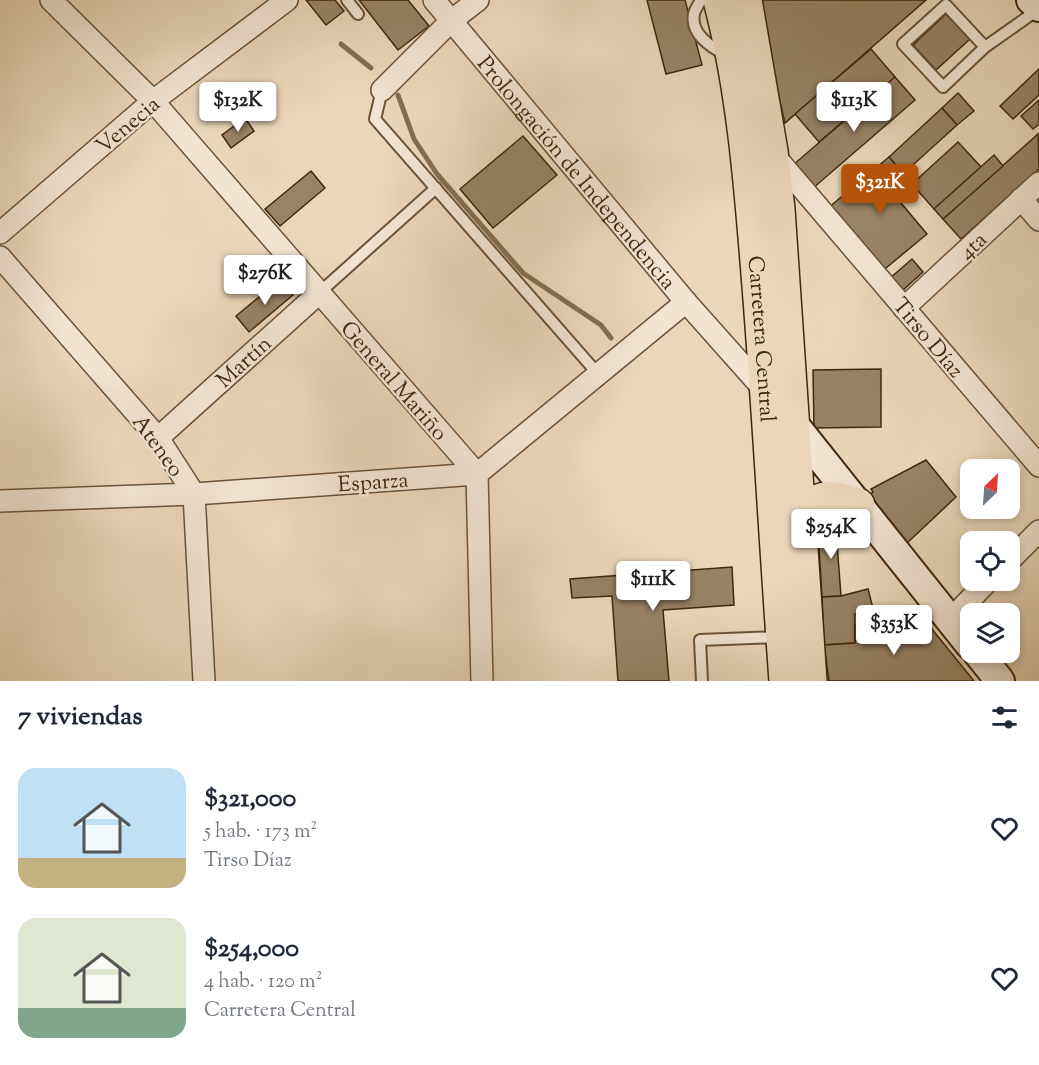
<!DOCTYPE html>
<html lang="es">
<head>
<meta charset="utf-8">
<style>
  :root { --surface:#fff; --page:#f6f6f7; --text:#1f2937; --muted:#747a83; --accent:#b45309 }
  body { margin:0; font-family:"Sorts Mill Goudy",serif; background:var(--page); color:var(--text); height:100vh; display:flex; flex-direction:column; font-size:22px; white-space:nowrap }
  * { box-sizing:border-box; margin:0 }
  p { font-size:20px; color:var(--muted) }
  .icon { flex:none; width:33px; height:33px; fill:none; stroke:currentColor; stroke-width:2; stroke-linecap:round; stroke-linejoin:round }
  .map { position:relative; height:681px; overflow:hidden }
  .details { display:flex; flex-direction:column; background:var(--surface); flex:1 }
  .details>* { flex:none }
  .needle { width:39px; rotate:25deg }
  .tools { position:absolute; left:960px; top:459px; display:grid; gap:12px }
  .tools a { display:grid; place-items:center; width:60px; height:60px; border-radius:12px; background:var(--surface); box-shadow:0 3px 9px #0003; font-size:30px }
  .price { position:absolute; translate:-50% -51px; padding:0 14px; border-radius:6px; background:#fff; color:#222; font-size:20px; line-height:39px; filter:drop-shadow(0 2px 3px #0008) }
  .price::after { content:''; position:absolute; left:50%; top:36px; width:18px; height:14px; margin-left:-9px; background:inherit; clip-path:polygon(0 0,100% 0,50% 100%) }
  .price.selected { background:var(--accent); color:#fff }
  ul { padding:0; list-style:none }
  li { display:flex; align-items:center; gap:18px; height:150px; padding:0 18px }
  li span { display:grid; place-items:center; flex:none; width:168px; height:120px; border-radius:18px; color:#555 }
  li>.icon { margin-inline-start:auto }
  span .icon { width:72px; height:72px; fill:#fffc; stroke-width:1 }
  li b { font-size:26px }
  h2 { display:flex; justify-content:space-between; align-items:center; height:72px; padding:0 18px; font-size:26px }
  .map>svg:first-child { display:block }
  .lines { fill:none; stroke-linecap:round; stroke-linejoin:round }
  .stream { stroke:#836e50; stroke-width:5 }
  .building { fill:#988365; stroke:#40280a; stroke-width:1.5 }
  .lane-casing { stroke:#6a5436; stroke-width:14 }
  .street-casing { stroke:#6a5436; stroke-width:24 }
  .secondary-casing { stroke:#40280a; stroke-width:32 }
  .primary-casing { stroke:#40280a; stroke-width:36 }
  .lane { stroke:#f1e5d2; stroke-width:10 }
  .street { stroke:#f1e5d2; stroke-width:21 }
  .secondary { stroke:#f1e5d2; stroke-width:28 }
  .primary { stroke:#ead7b9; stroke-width:33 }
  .labels { text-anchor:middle; stroke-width:5; stroke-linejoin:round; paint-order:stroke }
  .street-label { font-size:22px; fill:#40280a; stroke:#f1e5d2 }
</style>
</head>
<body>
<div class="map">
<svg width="1039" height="681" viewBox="0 0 1039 681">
  <rect width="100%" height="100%" fill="#ead7b9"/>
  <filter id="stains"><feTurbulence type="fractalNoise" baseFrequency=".00333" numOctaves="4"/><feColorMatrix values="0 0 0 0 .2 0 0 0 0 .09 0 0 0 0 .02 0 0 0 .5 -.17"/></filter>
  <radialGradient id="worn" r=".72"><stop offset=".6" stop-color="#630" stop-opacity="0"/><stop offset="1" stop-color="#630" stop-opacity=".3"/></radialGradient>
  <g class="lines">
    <g class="stream">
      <path d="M341 44 371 68"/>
      <path d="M398 95 414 139 437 174 523 273 601 325 611 338"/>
    </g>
  </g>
  <g class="building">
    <path d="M306 0H335L344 11 326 25Z"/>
    <path d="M359 0H408L429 26 398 50Z"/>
    <path d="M647 0H685L702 65 666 74Z"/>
    <path d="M756 0H926L785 123Z"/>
    <path d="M946 14 970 39 936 70 913 45Z"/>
    <path d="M871 49 895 77 819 142 795 114Z"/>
    <path d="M1039 69V95L1013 119 1000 106Z"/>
    <path d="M895 77 915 100 812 189 793 165Z"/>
    <path d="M958 93 974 111 957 125 942 108Z"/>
    <path d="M1039 100V124L1033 129 1021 116Z"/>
    <path d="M942 108 957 125 903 174 889 157Z"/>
    <path d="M245 118 254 131 231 148 222 135Z"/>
    <path d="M1038 134 1039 169 961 239 943 219Z"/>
    <path d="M523 136 557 175 493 228 460 189Z"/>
    <path d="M958 142 981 167 934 209 912 184Z"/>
    <path d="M994 155 1003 166 943 219 934 209Z"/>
    <path d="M889 157 917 190 901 203 927 234 880 273 828 208Z"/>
    <path d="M311 171 325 188 280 226 265 209Z"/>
    <path d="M912 259 923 272 901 292 889 279Z"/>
    <path d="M281 279 293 295 249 332 236 316Z"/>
    <path d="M881 369V427L814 428 813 370Z"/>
    <path d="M926 460 956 497 905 545 865 498 873 492 871 489Z"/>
    <path d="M849 529 850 542 837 543 841 596 822 597 818 531Z"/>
    <path d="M732 567 734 605 663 610 669 681H618L612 596 572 598 570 579Z"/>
    <path d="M868 589 874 612 855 614V643L824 645 822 597 841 596Z"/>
    <path d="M927 623 974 681H829L824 645 855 643V625Z"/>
  </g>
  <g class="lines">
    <g class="lane-casing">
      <g id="lane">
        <path d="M347 0 358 14"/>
        <path d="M701 0C699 4 695 9 694 14 690 34 711 47 726 55"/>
        <path d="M985 47 946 5 903 44 943 87 985 47 1039 9"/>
        <path d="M382 90 375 119 598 374"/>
        <path d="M319 293 436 188"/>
        <path d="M702 681 700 640 780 637"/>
      </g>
    </g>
    <g class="street-casing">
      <g id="street">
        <path d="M51 0 153 101 477 474 482 681"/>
        <path id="s1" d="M434 0 686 302 767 393"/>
        <path d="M382 90 451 21 478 0"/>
        <path d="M773 154 1039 466"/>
        <path d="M1021 199 1039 220"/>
        <path d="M0 233 153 101 287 0"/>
        <path d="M0 257 158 438 194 494 204 681"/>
        <path d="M904 308 1039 183"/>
        <path d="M158 438 319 293"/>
        <path d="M0 501 194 494 477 474 686 302"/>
        <path d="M1010 560 1039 531"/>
        <path d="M950 620 989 580"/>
      </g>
    </g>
    <g class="secondary-casing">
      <g id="secondary">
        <path d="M1031 0 1039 7"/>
        <path d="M793 423 970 645"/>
        <path d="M977 652 1000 681"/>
      </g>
    </g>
    <g class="primary-casing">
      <g id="primary">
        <path id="s2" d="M720 0C743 86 751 185 758 274 769 409 776 545 786 681"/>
        <path d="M745 0 771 151 778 209 810 681"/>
        <path d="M791 528 800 526C815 494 827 494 858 505"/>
      </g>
    </g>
    <use href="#lane" class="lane"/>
    <use href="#street" class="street"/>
    <use href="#secondary" class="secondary"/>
    <use href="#primary" class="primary"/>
  </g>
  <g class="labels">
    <g class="street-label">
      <text transform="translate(127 124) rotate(-40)" y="8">Venecia</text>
      <text dy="8" stroke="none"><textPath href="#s1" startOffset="224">Prolongación de Independencia</textPath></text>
      <text transform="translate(972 245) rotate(-43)" y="8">4ta</text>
      <text transform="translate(929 337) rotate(50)" y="8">Tirso Díaz</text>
      <text dy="8" stroke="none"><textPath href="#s2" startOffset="342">Carretera Central</textPath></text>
      <text transform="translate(243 361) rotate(-42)" y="8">Martín</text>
      <text transform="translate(395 380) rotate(49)" y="8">General Mariño</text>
      <text transform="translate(159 445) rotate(54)" y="8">Ateneo</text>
      <text transform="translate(373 481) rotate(-4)" y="8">Esparza</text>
    </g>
  </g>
  <rect width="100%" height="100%" filter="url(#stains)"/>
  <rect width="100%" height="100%" fill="url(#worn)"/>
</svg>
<div class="tools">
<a><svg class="needle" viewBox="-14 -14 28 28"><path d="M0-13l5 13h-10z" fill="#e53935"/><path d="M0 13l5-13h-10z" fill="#747a83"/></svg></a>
<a><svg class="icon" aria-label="locate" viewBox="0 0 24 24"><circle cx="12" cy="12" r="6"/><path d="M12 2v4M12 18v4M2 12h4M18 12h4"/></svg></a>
<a><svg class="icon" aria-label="layers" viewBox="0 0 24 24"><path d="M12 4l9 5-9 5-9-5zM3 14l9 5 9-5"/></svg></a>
</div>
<b class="price" style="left:238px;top:133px">$132K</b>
<b class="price" style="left:854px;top:133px">$113K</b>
<b class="price selected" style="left:880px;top:215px">$321K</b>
<b class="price" style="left:265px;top:306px">$276K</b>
<b class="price" style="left:831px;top:560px">$254K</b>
<b class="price" style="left:653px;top:612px">$111K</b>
<b class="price" style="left:894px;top:656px">$353K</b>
</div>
<section class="details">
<h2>7 viviendas<svg class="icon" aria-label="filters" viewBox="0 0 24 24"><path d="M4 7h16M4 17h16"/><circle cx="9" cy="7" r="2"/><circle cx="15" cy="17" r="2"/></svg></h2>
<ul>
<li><span style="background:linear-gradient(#bfe0f5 75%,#c2b280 0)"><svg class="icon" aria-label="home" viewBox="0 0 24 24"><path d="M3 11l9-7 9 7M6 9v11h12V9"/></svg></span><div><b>$321,000</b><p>5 hab. · 173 m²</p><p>Tirso Díaz</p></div><svg class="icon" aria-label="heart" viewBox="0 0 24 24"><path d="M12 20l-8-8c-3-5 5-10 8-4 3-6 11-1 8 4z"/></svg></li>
<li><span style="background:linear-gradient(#dfe7d0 75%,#7fa58c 0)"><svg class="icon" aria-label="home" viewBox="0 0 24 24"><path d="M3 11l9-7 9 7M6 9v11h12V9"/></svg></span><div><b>$254,000</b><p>4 hab. · 120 m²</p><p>Carretera Central</p></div><svg class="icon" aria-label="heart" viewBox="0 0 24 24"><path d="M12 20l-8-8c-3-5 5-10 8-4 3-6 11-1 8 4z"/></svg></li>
</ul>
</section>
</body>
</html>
